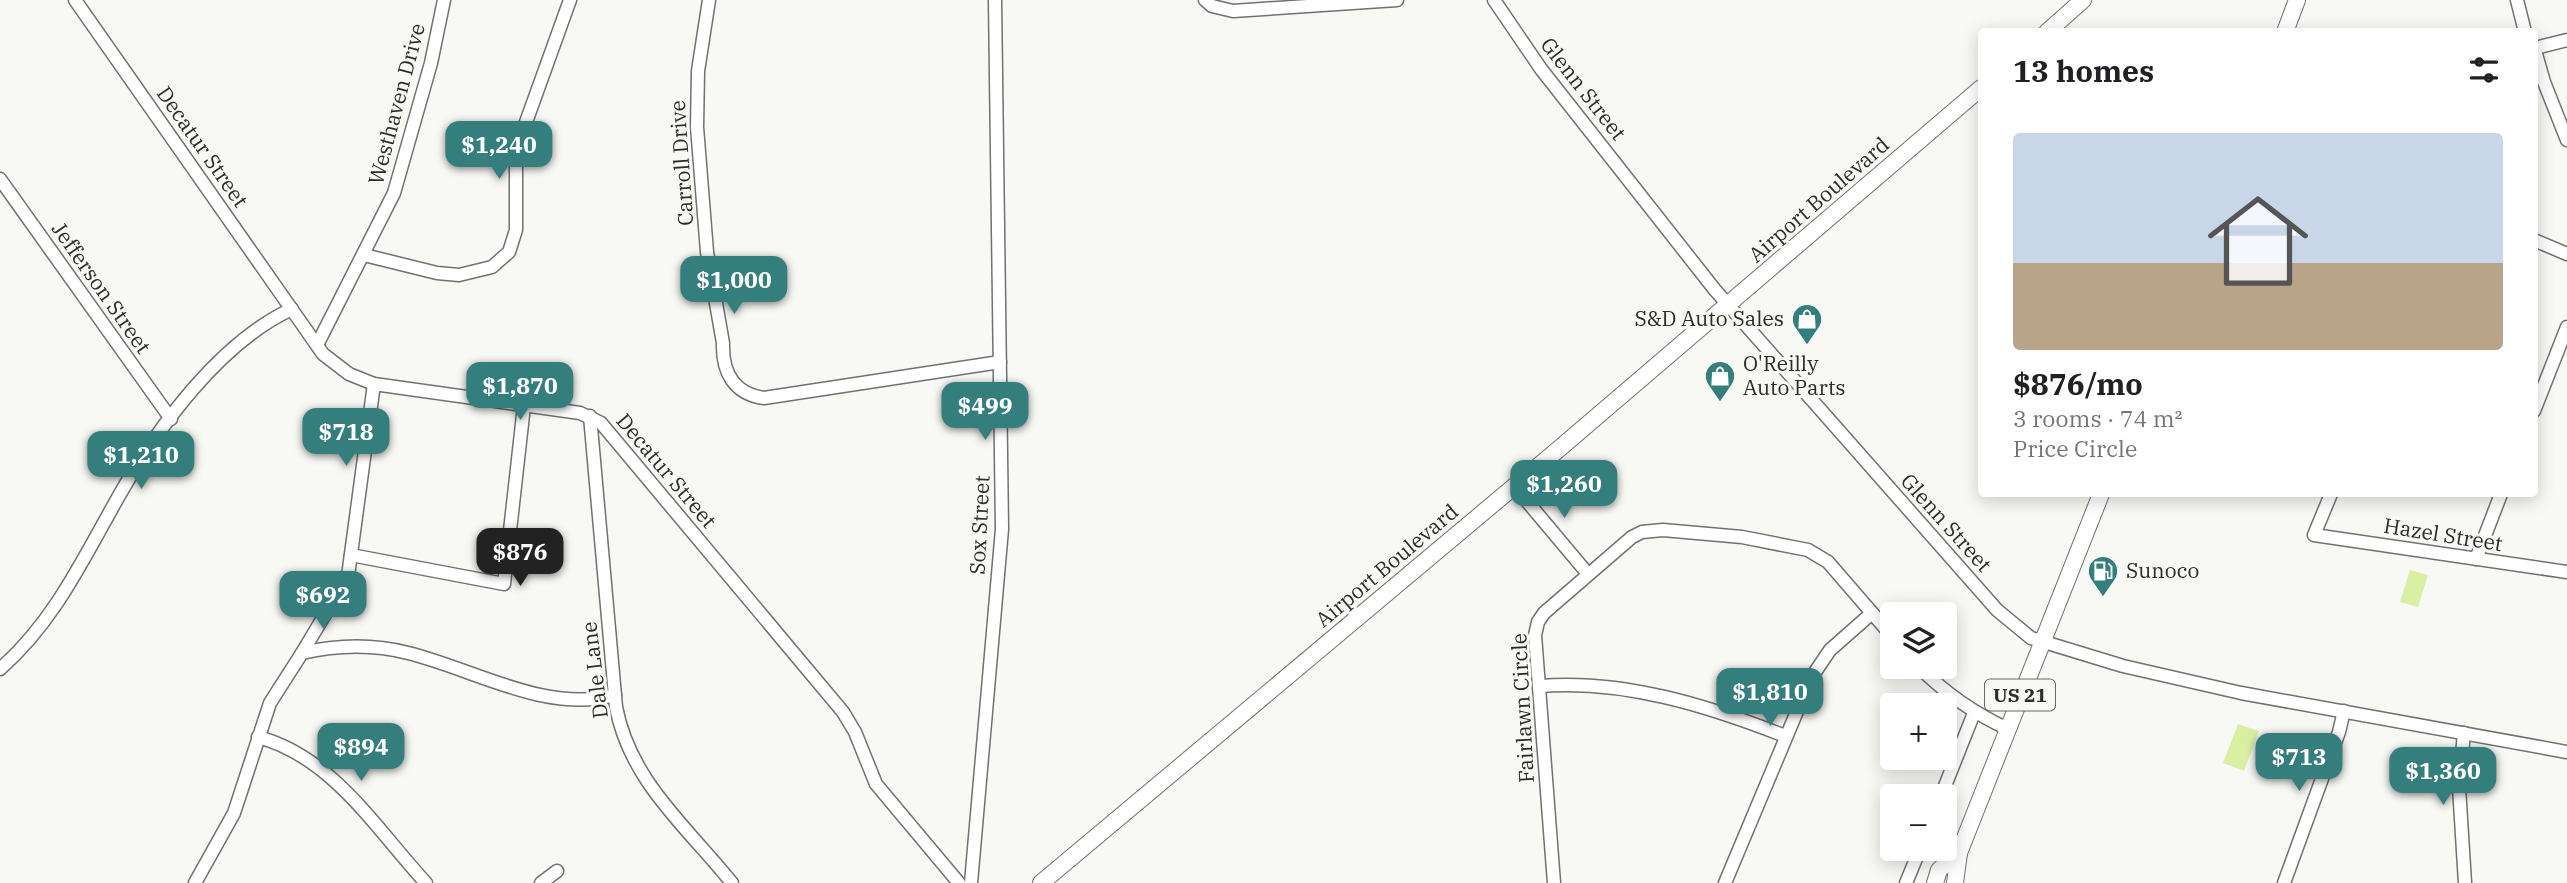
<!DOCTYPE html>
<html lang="en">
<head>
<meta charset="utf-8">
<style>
  :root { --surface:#fff; --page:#f6f6f6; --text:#202124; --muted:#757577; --line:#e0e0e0; --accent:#357e7e }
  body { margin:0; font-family:"IBM Plex Serif",serif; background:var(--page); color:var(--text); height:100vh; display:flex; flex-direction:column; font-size:26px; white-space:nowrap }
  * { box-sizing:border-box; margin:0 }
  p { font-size:23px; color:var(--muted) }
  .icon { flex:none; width:38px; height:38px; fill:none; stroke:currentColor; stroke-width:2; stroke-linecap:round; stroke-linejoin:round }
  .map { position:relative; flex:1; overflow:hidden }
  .sheet { position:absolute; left:1978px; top:28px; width:560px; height:469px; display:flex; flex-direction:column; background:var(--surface); border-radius:7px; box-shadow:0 4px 18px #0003 }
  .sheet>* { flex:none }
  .controls { position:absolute; left:1880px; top:602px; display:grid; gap:14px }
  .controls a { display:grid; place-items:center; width:77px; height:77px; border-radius:7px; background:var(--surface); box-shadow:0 4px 18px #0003; font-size:35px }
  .price { position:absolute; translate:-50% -60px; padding:0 16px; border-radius:14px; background:var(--accent); color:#fff; font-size:23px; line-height:46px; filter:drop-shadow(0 2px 4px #0008) }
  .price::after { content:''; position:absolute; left:50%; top:42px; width:21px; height:16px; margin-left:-10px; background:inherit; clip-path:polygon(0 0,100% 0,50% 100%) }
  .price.active { background:#222; color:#fff }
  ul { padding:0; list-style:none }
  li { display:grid; align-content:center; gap:14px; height:371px; padding:0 35px }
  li+li { border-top:2px solid var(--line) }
  li span { display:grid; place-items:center; height:217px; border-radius:7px; color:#555 }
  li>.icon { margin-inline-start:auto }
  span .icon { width:126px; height:126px; fill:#fffc; stroke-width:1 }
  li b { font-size:30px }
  h2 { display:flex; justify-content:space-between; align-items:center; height:84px; padding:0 35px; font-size:30px }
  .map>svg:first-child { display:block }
  .park { fill:#d9efa1 }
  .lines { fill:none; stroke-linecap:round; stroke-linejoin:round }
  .minor-casing { stroke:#71716d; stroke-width:15 }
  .major-casing { stroke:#71716d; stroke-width:18 }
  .minor { stroke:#fff; stroke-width:12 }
  .major { stroke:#fff; stroke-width:16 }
  .labels { text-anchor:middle; stroke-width:6; stroke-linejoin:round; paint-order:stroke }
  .shield { fill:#f8f8f4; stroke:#696967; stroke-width:2 }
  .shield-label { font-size:19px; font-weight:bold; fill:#2c2c2b }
  .street-label { font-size:21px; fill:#2c2c2b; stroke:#f8f8f4 }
  .poi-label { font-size:21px; fill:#2c2c2b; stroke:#f8f8f4; text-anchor:start }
</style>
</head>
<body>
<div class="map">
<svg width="2567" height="883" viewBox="0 0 2567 883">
  <rect width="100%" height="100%" fill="#f8f8f4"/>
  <g class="park">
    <path d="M2410 570 2428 575 2418 607 2400 602Z"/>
    <path d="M2238 724 2259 731 2244 771 2223 763Z"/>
  </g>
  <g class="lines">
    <g class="minor-casing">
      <g id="minor">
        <path d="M75 0 323 354 349 374 374 384 580 413 601 423 843 712 855 732 876 784 959 883"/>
        <path d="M709 0 698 71 697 127 707 252 723 343C722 372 734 394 764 398L1000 362"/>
        <path d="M1205 0 1212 6 1233 11 1397 0"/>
        <path d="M1494 0 1541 69 1715 290 1997 610 2031 638 2123 666 2241 693 2567 752"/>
        <path d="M2517 0 2525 32"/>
        <path d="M2534 47 2544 82 2567 140"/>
        <path d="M2535 48 2567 40"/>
        <path d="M0 179 171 419"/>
        <path d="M2534 240 2567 254"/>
        <path d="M364 255 437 273 459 275 492 267 509 252 516 230V150L570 0"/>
        <path d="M317 345 394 193 431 63 444 0"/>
        <path d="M2534 411 2567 327"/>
        <path d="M590 416 616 707C630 781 687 827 732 883"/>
        <path d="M1515 487 1588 574"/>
        <path d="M2331 494 2314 535 2567 572"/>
        <path d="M351 555 504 584 524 406"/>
        <path d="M2476 559 2501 494"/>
        <path d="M302 653 348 576 374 384"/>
        <path d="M1919 667C1946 694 1973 713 2008 729"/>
        <path d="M0 669C55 621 84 557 120 494 158 427 220 342 292 309"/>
        <path d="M1540 686C1623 679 1709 706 1785 736"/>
        <path d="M2464 733 2459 787 2465 883"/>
        <path d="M258 737C333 757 376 829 426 883"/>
        <path d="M1941 796 1974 713"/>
        <path d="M195 883 234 813 270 703 302 653C337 645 373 644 408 653 474 669 546 714 615 695"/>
        <path d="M541 883 557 871"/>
        <path d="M971 883 1002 529 995 0"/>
        <path d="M1554 883 1535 635 1538 622 1544 613 1632 537 1642 532 1663 530 1742 537 1808 550 1828 562 1892 636"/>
        <path d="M1725 883 1811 678 1830 650 1872 613"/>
        <path d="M1906 883 1920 849"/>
        <path d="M2284 883 2339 732 2344 711"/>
      </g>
    </g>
    <g class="major-casing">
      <g id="major">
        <path d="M2047 32 2083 0"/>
        <path d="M2285 32 2297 0"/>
        <path d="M1041 883 1560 448 1981 88"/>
        <path d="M1935 883 1939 870 1959 853"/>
        <path d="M1955 883 1959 853 2101 494"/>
      </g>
    </g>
    <use href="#minor" class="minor"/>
    <use href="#major" class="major"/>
  </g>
  <defs>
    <g id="shop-pin" transform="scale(1.575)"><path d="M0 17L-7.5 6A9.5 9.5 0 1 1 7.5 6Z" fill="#357e7e" stroke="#f8f8f4"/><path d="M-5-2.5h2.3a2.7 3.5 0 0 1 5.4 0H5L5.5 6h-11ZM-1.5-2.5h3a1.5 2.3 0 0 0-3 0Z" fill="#fff"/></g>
    <g id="fuel-pin" transform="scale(1.575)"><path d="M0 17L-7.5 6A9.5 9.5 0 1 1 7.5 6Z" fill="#357e7e" stroke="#f8f8f4"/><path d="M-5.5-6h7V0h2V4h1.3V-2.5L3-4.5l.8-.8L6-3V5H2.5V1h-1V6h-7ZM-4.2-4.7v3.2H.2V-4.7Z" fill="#fff"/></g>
  </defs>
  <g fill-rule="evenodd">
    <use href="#shop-pin" x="1807" y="319"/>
    <use href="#shop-pin" x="1720" y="376"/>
    <use href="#fuel-pin" x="2103" y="571"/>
  </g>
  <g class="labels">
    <rect class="shield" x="1985" y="679.5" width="70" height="31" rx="5"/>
    <g class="shield-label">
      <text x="2020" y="702">US 21</text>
    </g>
    <g class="street-label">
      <text transform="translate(1583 89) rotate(52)" y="7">Glenn Street</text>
      <text transform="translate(397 104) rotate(-75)" y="7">Westhaven Drive</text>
      <text transform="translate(202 147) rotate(55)" y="7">Decatur Street</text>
      <text transform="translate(682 163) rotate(-94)" y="7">Carroll Drive</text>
      <text transform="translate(1819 200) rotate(-41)" y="7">Airport Boulevard</text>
      <text transform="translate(101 288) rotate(55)" y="7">Jefferson Street</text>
      <text transform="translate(666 471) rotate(50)" y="7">Decatur Street</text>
      <text transform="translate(1946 523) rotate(48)" y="7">Glenn Street</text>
      <text transform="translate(980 525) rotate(-87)" y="7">Sox Street</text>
      <text transform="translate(2443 535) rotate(9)" y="7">Hazel Street</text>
      <text transform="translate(1387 566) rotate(-40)" y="7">Airport Boulevard</text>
      <text transform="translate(595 670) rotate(-97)" y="7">Dale Lane</text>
      <text transform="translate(1523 708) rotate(-93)" y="7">Fairlawn Circle</text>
    </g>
    <g class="poi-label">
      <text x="1784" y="326" text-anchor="end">S&amp;D Auto Sales</text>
      <text x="1743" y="371">O'Reilly<tspan x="1743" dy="24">Auto Parts</tspan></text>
      <text x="2126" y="578">Sunoco</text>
    </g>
  </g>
</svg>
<div class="controls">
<a><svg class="icon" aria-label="layers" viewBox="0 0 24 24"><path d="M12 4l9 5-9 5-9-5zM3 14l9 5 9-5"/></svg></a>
<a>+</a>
<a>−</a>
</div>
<b class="price" style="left:499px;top:181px">$1,240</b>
<b class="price" style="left:734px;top:316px">$1,000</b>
<b class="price" style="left:520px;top:422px">$1,870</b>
<b class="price" style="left:985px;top:442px">$499</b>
<b class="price" style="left:346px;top:468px">$718</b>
<b class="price" style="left:141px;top:491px">$1,210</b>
<b class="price" style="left:1564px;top:520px">$1,260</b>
<b class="price active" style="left:520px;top:588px">$876</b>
<b class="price" style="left:323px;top:631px">$692</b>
<b class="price" style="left:1770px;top:728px">$1,810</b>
<b class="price" style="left:361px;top:783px">$894</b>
<b class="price" style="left:2299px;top:793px">$713</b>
<b class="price" style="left:2443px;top:807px">$1,360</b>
<section class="sheet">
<h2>13 homes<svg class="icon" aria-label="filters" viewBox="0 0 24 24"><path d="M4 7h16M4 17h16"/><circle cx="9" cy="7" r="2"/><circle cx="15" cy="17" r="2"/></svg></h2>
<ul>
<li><span style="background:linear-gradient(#c9d6e8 60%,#b9a48a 0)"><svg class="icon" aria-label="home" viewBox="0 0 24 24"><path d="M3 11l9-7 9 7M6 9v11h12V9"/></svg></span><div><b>$876/mo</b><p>3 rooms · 74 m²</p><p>Price Circle</p></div></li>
</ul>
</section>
</div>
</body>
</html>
